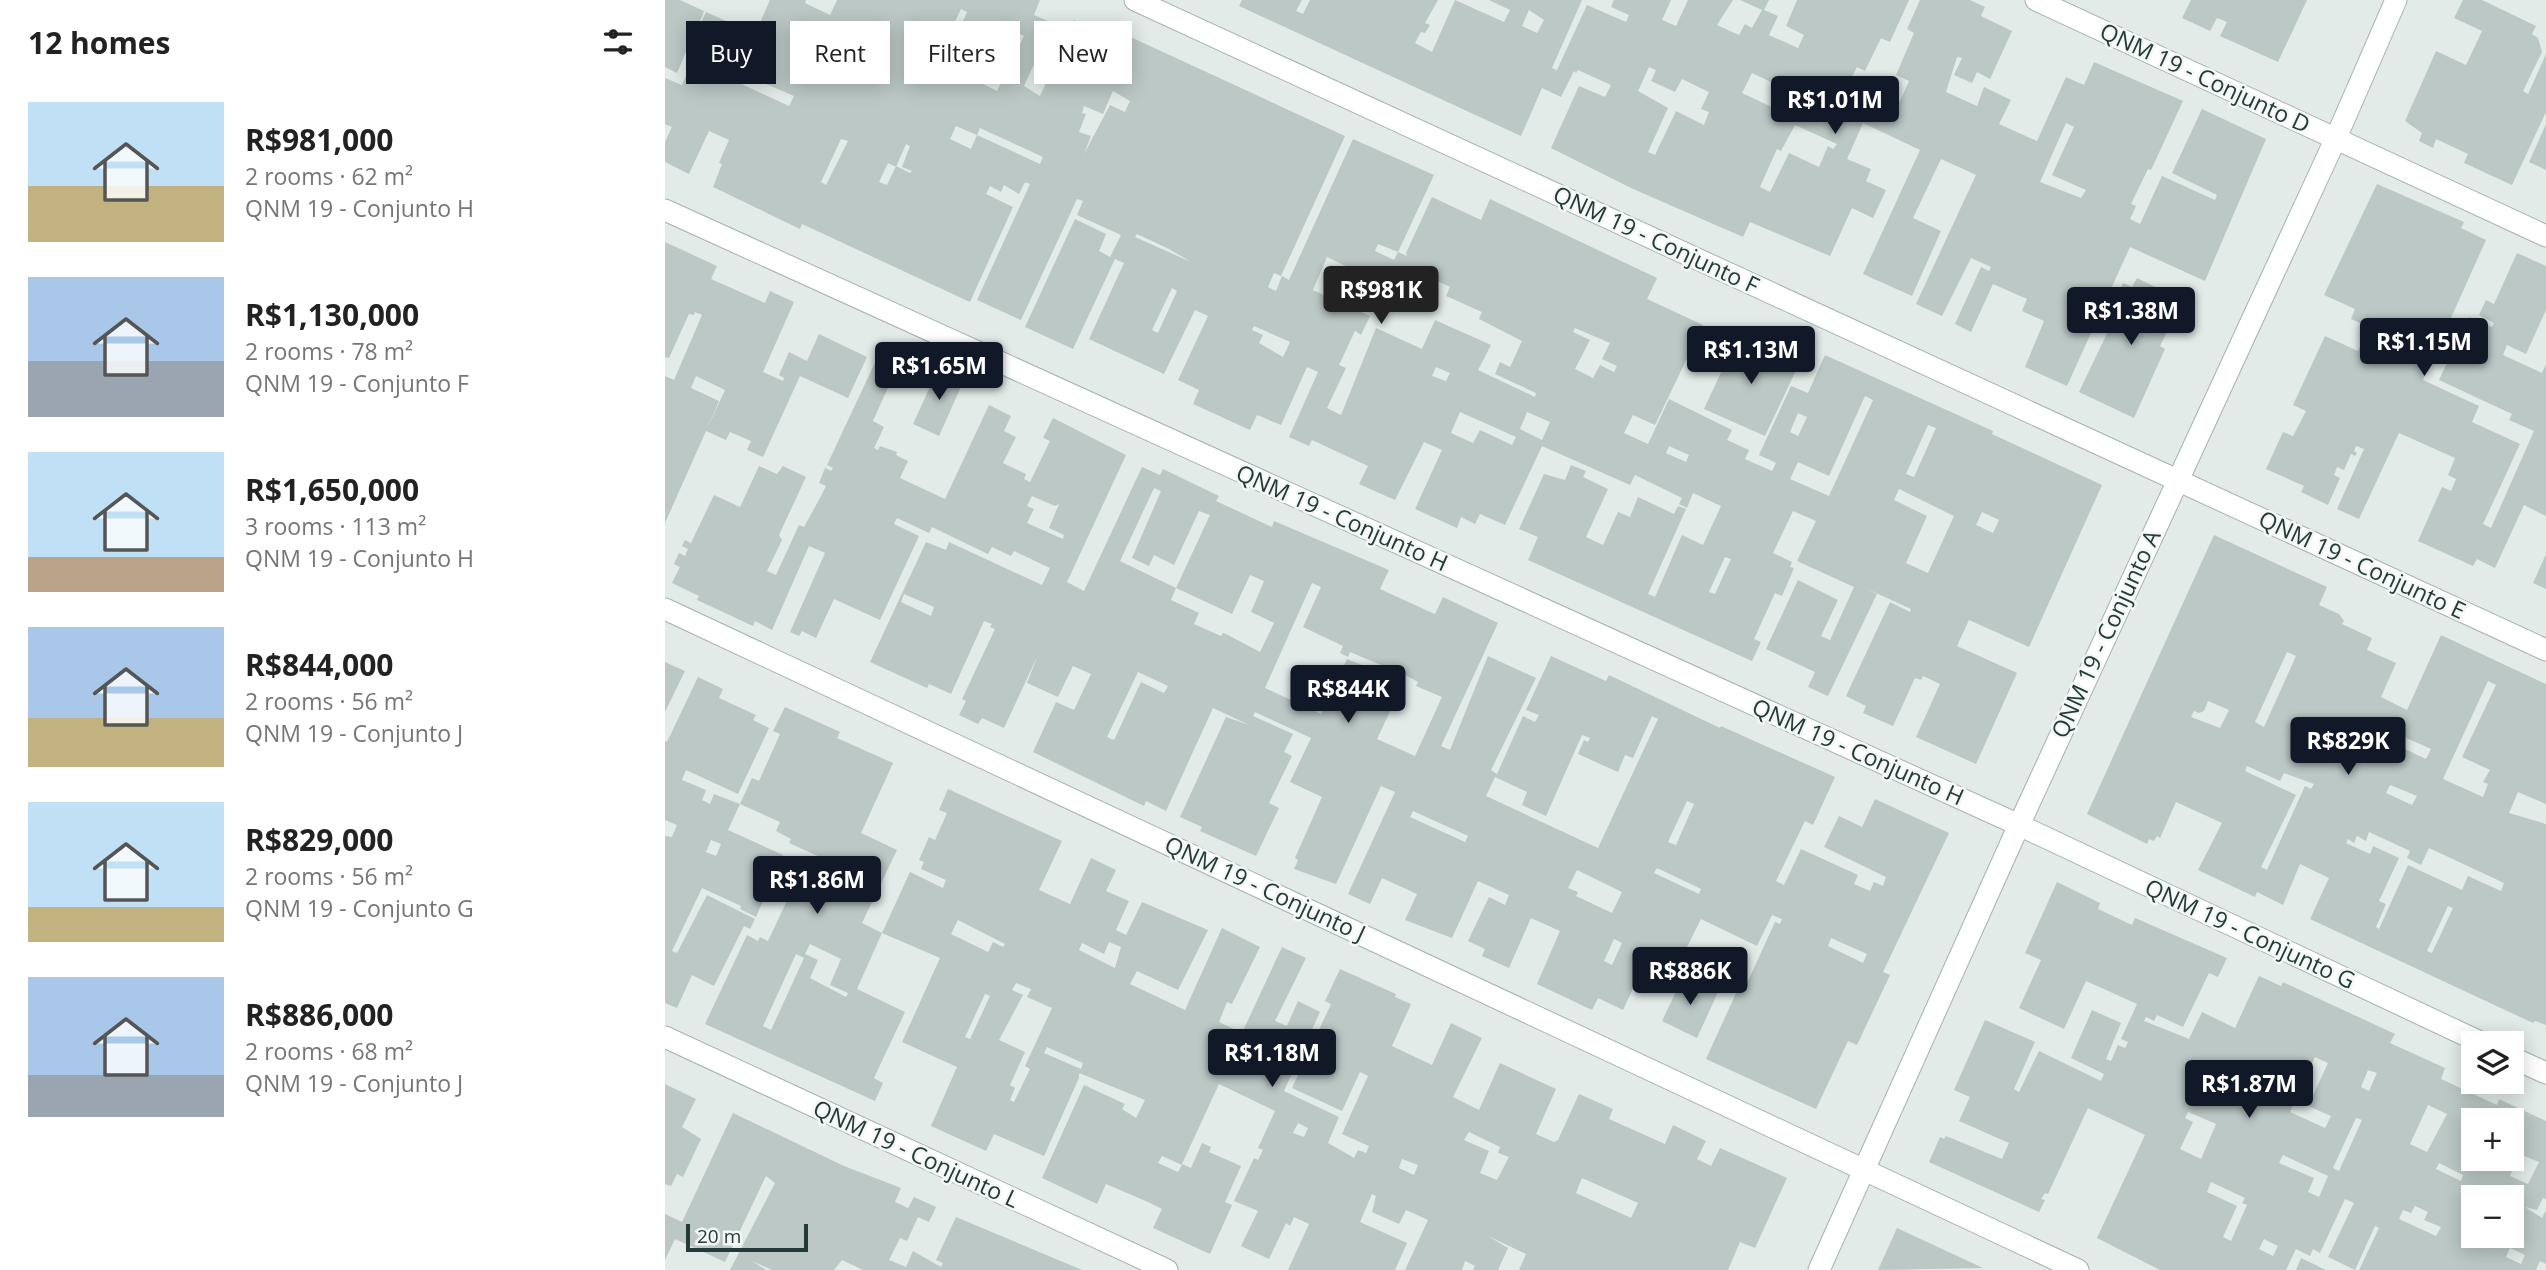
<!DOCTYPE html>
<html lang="en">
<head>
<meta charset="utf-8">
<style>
  :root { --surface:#fff; --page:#f2f2f2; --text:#222; --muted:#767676; --accent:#111827 }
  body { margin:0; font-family:"Open Sans",sans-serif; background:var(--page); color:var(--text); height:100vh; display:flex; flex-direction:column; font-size:26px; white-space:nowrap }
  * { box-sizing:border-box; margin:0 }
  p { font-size:23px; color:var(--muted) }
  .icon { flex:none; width:38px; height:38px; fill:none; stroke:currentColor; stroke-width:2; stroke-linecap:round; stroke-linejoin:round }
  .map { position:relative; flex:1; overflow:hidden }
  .side { display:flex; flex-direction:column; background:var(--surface); width:665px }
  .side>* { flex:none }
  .guide { position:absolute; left:21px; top:21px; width:665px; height:63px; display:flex; gap:14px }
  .controls { position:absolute; left:1796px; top:1031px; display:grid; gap:14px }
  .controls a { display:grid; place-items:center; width:63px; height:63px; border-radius:0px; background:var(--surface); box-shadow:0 4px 18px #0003; font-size:35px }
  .scale { position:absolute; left:21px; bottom:18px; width:122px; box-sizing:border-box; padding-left:7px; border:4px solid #243a38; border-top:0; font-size:19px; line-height:24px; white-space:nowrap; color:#243a38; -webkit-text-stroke:5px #f3f8f6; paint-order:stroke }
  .price { position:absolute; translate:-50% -60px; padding:0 16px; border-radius:7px; background:var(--accent); color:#fff; font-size:23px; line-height:46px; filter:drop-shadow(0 2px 4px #0008) }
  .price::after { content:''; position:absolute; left:50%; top:42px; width:21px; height:16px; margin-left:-10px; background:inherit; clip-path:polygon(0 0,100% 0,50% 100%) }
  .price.on { background:#222; color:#fff }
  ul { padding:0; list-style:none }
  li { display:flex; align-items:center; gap:21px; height:175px; padding:0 28px }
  li span { display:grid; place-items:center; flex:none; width:196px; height:140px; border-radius:0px; color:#555 }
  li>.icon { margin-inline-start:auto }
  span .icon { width:84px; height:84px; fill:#fffc; stroke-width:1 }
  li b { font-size:30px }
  h2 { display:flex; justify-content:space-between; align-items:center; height:84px; padding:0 28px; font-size:30px }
  .chip { padding:0 24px; border-radius:0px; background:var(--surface); box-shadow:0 4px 18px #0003; font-size:24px; line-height:63px }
  .chip.on { background:var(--accent); color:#fff }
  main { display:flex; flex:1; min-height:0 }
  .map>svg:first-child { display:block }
  .building { fill:#bbc8c5; fill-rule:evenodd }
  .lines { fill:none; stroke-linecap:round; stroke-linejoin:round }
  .street-casing { stroke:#a5b2b0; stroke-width:23 }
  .street { stroke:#fff; stroke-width:21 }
  .labels { text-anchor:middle; stroke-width:5; stroke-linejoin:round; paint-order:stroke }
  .street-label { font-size:23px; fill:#243a38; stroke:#f3f8f6 }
</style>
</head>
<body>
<main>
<section class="side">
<h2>12 homes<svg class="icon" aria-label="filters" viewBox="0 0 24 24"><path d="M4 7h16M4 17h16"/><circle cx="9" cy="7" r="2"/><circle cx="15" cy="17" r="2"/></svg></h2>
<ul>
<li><span style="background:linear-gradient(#bfe0f5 60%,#c2b280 0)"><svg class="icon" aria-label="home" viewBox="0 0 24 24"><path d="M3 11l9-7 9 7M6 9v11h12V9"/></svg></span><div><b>R$981,000</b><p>2 rooms · 62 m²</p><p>QNM 19 - Conjunto H</p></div></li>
<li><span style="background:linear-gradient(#a9c7e8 60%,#9aa5b1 0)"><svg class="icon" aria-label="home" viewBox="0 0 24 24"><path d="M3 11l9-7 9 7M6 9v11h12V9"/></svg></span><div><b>R$1,130,000</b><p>2 rooms · 78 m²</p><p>QNM 19 - Conjunto F</p></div></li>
<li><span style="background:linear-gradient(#bfe0f5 75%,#b9a48a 0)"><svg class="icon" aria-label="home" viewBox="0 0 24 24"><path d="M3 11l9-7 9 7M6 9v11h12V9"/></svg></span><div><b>R$1,650,000</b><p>3 rooms · 113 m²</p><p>QNM 19 - Conjunto H</p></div></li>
<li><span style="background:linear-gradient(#a9c7e8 65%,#c2b280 0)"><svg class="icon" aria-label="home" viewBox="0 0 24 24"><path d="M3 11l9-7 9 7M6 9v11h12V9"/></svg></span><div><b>R$844,000</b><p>2 rooms · 56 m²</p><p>QNM 19 - Conjunto J</p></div></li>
<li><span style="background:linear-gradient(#bfe0f5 75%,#c2b280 0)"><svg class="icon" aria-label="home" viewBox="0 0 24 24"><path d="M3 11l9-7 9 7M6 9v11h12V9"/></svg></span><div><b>R$829,000</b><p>2 rooms · 56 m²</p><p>QNM 19 - Conjunto G</p></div></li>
<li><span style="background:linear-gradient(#a9c7e8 70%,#9aa5b1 0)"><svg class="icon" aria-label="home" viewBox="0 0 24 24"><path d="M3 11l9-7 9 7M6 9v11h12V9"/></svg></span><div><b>R$886,000</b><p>2 rooms · 68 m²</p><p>QNM 19 - Conjunto J</p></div></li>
</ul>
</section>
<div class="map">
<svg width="1881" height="1270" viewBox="0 0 1881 1270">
  <rect width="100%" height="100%" fill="#e2ebe8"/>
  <g class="building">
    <path d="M0 0H15L39 11 29 37 41 12 90 34 105 0H141L140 3 165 15 172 0H375L369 15 388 23 359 86 375 96 409 20 429 29 433 22 680 136 616 276 609 273 603 287 611 291 617 276 624 280 688 139 769 175 733 252 742 256 741 253 767 197 816 220 825 199 992 278 982 299 1038 325 990 425 968 415 959 433 983 444 1004 399 1067 430 1062 440 1084 450 1080 459 1107 471 1111 463 1094 455 1126 386 1143 393 1160 355 1328 431 1327 434 1437 485 1364 647 1304 620 1292 646 1352 673 1311 764 1251 737 1275 684 1258 676 1256 680 1250 678 1228 726 1198 713 1201 706 1181 696 1225 602 1245 612 1246 609 1200 588 1212 594 1163 696 1143 687 1150 672 1101 649 1133 580 1173 600 1156 636 1165 640 1189 587 1132 561 1151 521 1128 511 1108 553 1127 562 1125 567 1129 568 1117 596 1110 593 1089 639 1096 642 1087 661 863 560 873 537 854 529 879 474 900 480 906 465 921 471 918 477 943 489 921 537 938 545 953 512 965 517 973 497 1009 514 1013 506 1021 509 983 594 990 597 1017 535 1038 545 1056 506 1028 493 1022 508 1014 504 1017 498 970 475 965 485 877 446 840 525 815 514 810 524 796 517 792 528 750 509 777 450 759 442 730 500 694 484 703 466 647 440 644 446 624 437 653 372 642 367 616 425 592 415 585 430 528 404 534 390 513 380 543 316 530 310 499 374 424 339 459 263 450 259 408 349 360 327 410 219 441 234 434 251 445 257 456 235 412 215 418 201 412 199 356 320 312 300 365 184 360 182 354 194 339 185 336 192 325 186 321 194 348 207 305 302 137 224 135 229 48 187 57 164 54 163 64 140 44 131 24 174 0 162V142L7 127 0 124V78L17 85 31 51 23 47 12 73 0 67ZM296 9 302 12 291 37 313 47 307 60 333 72 343 52 345 54 351 39 348 37 350 32 359 36 332 91 278 64 270 79 244 66 253 49 272 59ZM62 67 129 96 124 106 68 80 59 74ZM448 91 465 101 460 112 445 105 419 154 426 136 414 132 421 114 417 113 419 106 438 114ZM291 126 312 135 306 149 285 139ZM315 128 378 157 375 164 312 135ZM176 139 183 141 161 185 156 182ZM241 144 245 146 237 167 247 171 245 173 231 166 222 185 214 182 223 163 231 167ZM472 234 504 249 526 262 470 237ZM713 244 733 252 729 260 710 251ZM662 257 691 271 679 296 707 309 716 288 747 303 760 275 785 287 781 296 817 312 814 319 857 341 845 367 835 362 830 374 871 393 870 397 813 370 826 345 770 320 757 349 711 328 676 415 662 408 681 368 674 365 690 331 696 335 705 316 648 290ZM507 288 512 291 493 333 487 330ZM589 326 625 342 618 357 594 343 598 335 587 330ZM910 328 945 343 937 359 952 366 949 372 935 365 928 378 910 369 925 340 908 332ZM771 367 785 373 781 381 767 376ZM1200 396 1208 400 1164 496 1125 479 1133 462 1164 476ZM795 412 851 437 847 445 815 430 808 443 786 433ZM862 412 885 422 877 440 855 429ZM1133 413 1142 417 1133 436 1125 432ZM1263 425 1271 428 1249 477 1241 474ZM1004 446 1024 455 1021 462 1001 453ZM1234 489 1289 516 1263 573 1241 563 1262 516 1229 500ZM1317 512 1334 520 1328 533 1311 525ZM1060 557 1066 559 1050 594 1044 592Z"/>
    <path d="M577 0H637L631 11 638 14 645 0H773L760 23 765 25 760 33 756 32 750 43 767 52 790 0 839 22 845 10 824 0H917L887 68 892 70 922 5 961 22 964 15 946 7 949 0H1006L997 20 1011 26 1023 0H1068L1052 25 1074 35 1080 24 1087 28 1097 10 1075 0H1104L1099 10 1113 16 1104 35 1133 48 1139 35 1121 26 1132 0H1244L1225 42 1216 38 1200 71 1192 67 1187 77 1215 87 1213 91 1235 101 1244 81 1231 75 1249 33 1242 29 1255 0H1305L1320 7 1316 16 1347 31 1325 79 1312 72 1307 83 1289 75 1297 58 1292 57 1281 92 1312 106 1319 87 1346 100 1334 124 1372 141 1401 77 1419 85 1429 62 1518 101 1486 170 1483 169 1466 204 1471 206 1465 219 1475 224 1497 176 1550 200 1552 195 1507 173 1537 109 1601 139 1540 281 1465 247 1402 386 1360 367 1379 321 1357 311 1362 299 1328 284 1306 332 1290 324 1316 267 1324 271 1326 267 1306 258 1277 316 1251 304 1311 175 1296 168 1276 159 1248 218 1276 231 1247 296 1198 274 1255 150 1198 123 1182 159 1206 169 1201 181 1221 190 1208 218 1187 208 1165 256 1085 222 1078 237 966 188 886 148 914 86 940 97 946 85 913 70 911 73 909 71 896 97 877 88 856 136 574 6ZM864 10 879 20 872 33 857 26ZM984 67 991 70 986 81 1010 92 1017 79 1044 92 1036 109 1044 112 1039 125 1011 111 990 155 983 152 1003 108 973 91ZM1087 73 1123 90 1113 110 1077 93ZM1178 89 1184 91 1174 112 1169 109ZM1401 123 1409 127 1387 175 1421 190 1416 198 1375 182ZM1130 125 1172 144 1168 149 1163 146 1154 167 1124 153 1105 192 1095 187 1112 149 1116 151Z"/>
    <path d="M1526 0H1642L1613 62 1555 36 1562 22 1552 18 1545 31 1517 18Z"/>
    <path d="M1798 0H1817L1871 26 1867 34 1873 38 1877 52 1858 91 1863 94 1881 54V112L1847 185 1799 163 1803 154 1771 139 1768 148 1754 141 1757 133 1740 121 1771 51 1801 65 1817 31 1789 18Z"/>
    <path d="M1881 124V170L1864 162Z"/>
    <path d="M1712 184 1799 222 1796 228 1821 240 1758 380 1814 406 1807 422 1855 444 1818 524 1826 528 1869 431 1844 420 1847 414 1774 380 1804 317 1827 327 1829 323 1814 315 1821 300 1829 304 1852 253 1881 266V310L1861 354 1842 345 1838 355 1877 373 1881 364V516L1859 505 1830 568 1812 559 1808 566 1753 541 1777 487 1786 491 1791 479 1783 475 1790 458 1734 433 1694 519 1672 509 1699 449 1691 446 1689 451 1692 453 1690 456 1686 454 1679 470 1672 467 1669 475 1675 478 1663 505 1636 492 1639 486 1601 469 1618 432 1628 436 1641 411 1628 405 1660 336 1693 351 1704 327 1686 319 1690 309 1659 295Z"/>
    <path d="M0 242 52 266 46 279 100 303 105 291 129 302 98 372 118 381 119 378 114 375 124 352 142 361 154 334 202 357 183 398 135 376 98 457 82 450 86 441 65 432 61 440 41 431 0 523V376L9 380 37 315 30 312 29 315 24 314 4 358 0 357ZM31 376 60 390 41 431 54 401 26 388Z"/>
    <path d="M1472 278 1517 300 1495 346 1500 349 1469 418 1414 392 1447 323 1441 321 1458 283 1467 287Z"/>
    <path d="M1073 336 1134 364 1100 436 1039 409Z"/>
    <path d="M214 354 234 363 208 421 219 427 209 448 213 450 215 446 232 452 231 455 243 461 235 478 280 499 324 405 346 416 339 431 351 437 338 463 361 474 359 479 365 482 385 441 378 438 388 418 461 455 402 582 419 591 477 467 495 475 498 469 554 496 551 501 607 527 609 521 724 570 715 589 763 611 770 614 778 597 833 623 776 746 785 750 823 656 871 678 826 770 832 774 858 716 870 722 874 715 861 710 886 656 941 681 944 675 1055 728 1056 726 1170 777 1148 825 1140 821 1111 881 1119 885 1136 849 1193 875 1189 884 1205 891 1209 882 1218 886 1221 877 1159 847 1174 816 1197 827 1210 799 1284 833 1218 972 1225 975 1192 1045 1183 1041 1151 1109 1041 1059 1073 989 1078 992 1110 922 1115 924 1117 919 1107 915 1092 946 1036 919 1019 953 1012 949 1002 973 980 963 958 1010 933 998 927 1010 872 984 895 931 866 918 844 968 817 956 820 949 803 941 824 897 840 905 844 895 813 881 787 938 740 920 752 894 717 878 705 904 683 894 730 792 716 786 671 884 629 869 633 860 630 858 657 797 625 782 646 738 590 712 588 716 628 734 619 752 627 756 604 803 614 808 591 856 535 831 537 827 515 817 561 717 584 725 548 708 501 811 481 801 479 806 368 752 391 702 409 710 426 674 408 666 393 697 362 683 373 655 339 728 317 718 313 724 294 715 301 701 297 699 330 629 325 627 327 624 319 621 286 694 264 684 262 688 205 662 261 542 281 550 284 542 377 585 385 568 349 551 346 556 327 547 323 554 267 527 264 533 232 518 229 524 254 536 215 620 169 599 151 638 137 631 134 636 125 632 160 553 144 546 107 630 90 621 88 626 32 600 34 596 7 583 15 567 9 564 14 553 20 556 23 549 17 546 20 540 26 543 49 495 75 507 94 466 112 474 118 466 141 477 114 535 117 540 102 571 111 575 134 525 139 527 156 496 161 486 154 483 160 468 166 471 168 468 162 465ZM489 488 496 491 467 558 484 566 489 555 509 565 534 511 545 515 511 588 455 561ZM367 496 390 506 394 504 384 528 399 535 398 539 362 523 369 509 362 506ZM585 575 599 581 586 612 609 623 595 652 563 635 558 633 556 636 529 624 534 613 506 600 511 588 567 614ZM647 583 656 587 638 627 678 646 675 653 683 657 685 652 742 676 753 682 751 686 777 697 750 756 712 739 739 682 682 659 656 714 600 688ZM239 594 269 607 266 616 236 602ZM473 672 503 686 499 693 476 682 449 740 442 737ZM987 716 993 719 933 848 821 796 830 777 862 792 857 805 881 816 917 735 925 738 923 742 919 740 913 754 953 772 960 755 968 758ZM1022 801 1029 804 1011 845 1003 842ZM748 811 803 836 800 842 745 817ZM992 868 1036 889 1034 894 989 873ZM912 870 957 892 947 913 911 896 913 892 903 888ZM1166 938 1202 954 1198 963 1163 946ZM949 939 957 943 947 965 939 961Z"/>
    <path d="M273 369 299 380 274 436 248 424Z"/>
    <path d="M1549 535 1662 587 1654 605 1674 614 1679 621 1677 624 1707 638 1702 650 1731 663 1716 697 1742 710 1776 635 1881 684V804L1853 792 1844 813 1881 824V1025L1870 1021 1868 1023 1645 919 1664 878 1635 864 1618 905 1592 892 1590 897 1533 870 1557 823 1511 802 1495 838 1492 836 1489 841 1484 839 1482 844 1422 814ZM1622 652 1631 656 1599 727 1590 722ZM1823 681 1831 685 1797 757 1825 770 1818 782 1823 784 1818 797 1778 779ZM1543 701 1564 710 1555 728 1526 717 1529 711 1534 713 1539 711ZM1732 734 1766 749 1761 759 1727 743ZM1582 766 1615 781 1619 773 1649 784 1646 789 1640 786 1602 870 1596 867 1631 795 1580 771ZM1725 785 1752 796 1747 805 1721 793ZM1704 832 1745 851 1742 858 1756 865 1764 848 1839 883 1836 891 1803 876 1797 890 1743 865 1714 929 1711 927 1721 904 1714 901 1734 858 1708 846 1705 854 1681 843 1683 839 1689 843 1692 836 1701 841ZM1783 906 1788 908 1767 953 1762 951Z"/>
    <path d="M1881 554V589L1868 583Z"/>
    <path d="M0 662 20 671 0 712Z"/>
    <path d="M33 677 58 689 54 698 91 715 88 720 104 728 73 794 21 770 17 780 41 790 37 800 45 804 49 794 75 804 63 830 118 855 91 917 75 909 76 906 37 888 7 951 12 953 42 895 90 919 85 929 79 926 49 986 27 975 12 1008 0 1003V836L7 837 12 825 0 820V741L2 742ZM46 840 56 844 51 856 41 852Z"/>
    <path d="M120 707 175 732 172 738 228 763 196 833 232 850 197 923 217 933 192 989 240 1012 209 1078 218 1083 210 1101 40 1024 82 935 93 941 95 937 103 941 127 890 163 905 138 894 155 857 124 843 126 839 111 831 115 822 75 804 87 778 94 781 115 734 108 731ZM145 944 176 959 165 985 183 993 181 997 145 978 153 960 140 954ZM131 954 139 958 106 1030 98 1026Z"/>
    <path d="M283 789 397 841 374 890 405 904 426 858 451 870 441 891 464 901 451 930 461 935 477 902 543 930 513 990 472 971 465 984 520 1010 557 928 595 947 567 1004 562 1002 554 1022 577 1033 617 947 641 958 610 1021 622 1026 633 1001 655 1012 619 1091 674 1117 663 1143 686 1156 689 1158 693 1150 701 1153 704 1146 677 1134 703 1076 695 1072 677 1111 627 1088 666 1004 660 1001 675 969 731 994 730 997 746 1004 727 1046 767 1065 786 1023 817 1038 788 1097 814 1110 835 1063 891 1089 871 1134 889 1142 893 1140 914 1094 948 1109 944 1119 1000 1144 1008 1125 1041 1141 1032 1159 1046 1166 1055 1148 1122 1178 1090 1248 1075 1242 1063 1270H854L861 1254 823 1236 843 1248 833 1270H808L810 1266 800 1261 797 1270H740L763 1220 741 1210 734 1224 707 1212 711 1196 707 1194 695 1222 742 1243 730 1270H623L644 1224 629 1217 625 1226 621 1223 604 1259 576 1246 593 1211 569 1201 589 1158 593 1160 598 1150 593 1148 610 1111 554 1084 517 1164 526 1168 537 1143 546 1147 544 1152 576 1166 560 1202 567 1205 545 1254 488 1228 497 1209 483 1202 441 1184 432 1204 377 1178 419 1085 460 1104 457 1109 471 1118 480 1100 414 1073V1078L379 1156 329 1134 321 1151 266 1126 292 1067 237 1042 275 958 217 933 245 872 278 888 281 880 256 869 259 862 254 860 264 837 270 840 282 813 274 810ZM293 920 340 944 338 947 328 942 323 952 286 934ZM444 942 456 947 450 968 414 950 417 943 439 954ZM351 983 366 989 362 997 387 1008 360 1066 365 1069 349 1102 345 1100 350 1088 345 1085 360 1052 334 1040 358 995 347 990ZM320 994 325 996 305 1039 300 1037ZM382 1047 418 1063 416 1069 379 1053ZM633 1123 643 1128 639 1137 628 1133ZM804 1132 835 1147 833 1153 844 1157 832 1180 815 1173 824 1151 799 1140ZM497 1156 517 1165 513 1172 493 1163ZM737 1159 753 1165 749 1175 734 1168ZM917 1178 973 1203 966 1218 911 1193Z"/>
    <path d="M1392 882 1435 903 1433 909 1467 925 1470 918 1562 958 1553 977 1544 973 1518 1027 1492 1015 1489 1021 1481 1017 1479 1021 1524 1039 1537 1012 1570 1028 1594 976 1616 986 1618 982 1730 1034 1725 1043 1780 1068 1776 1079 1832 1105 1834 1099 1881 1121V1199L1878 1198 1872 1210 1860 1207 1877 1218 1881 1210V1264L1875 1261 1871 1270H1694L1714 1228 1710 1226 1690 1270 1663 1257 1689 1203 1680 1199 1655 1253 1648 1249 1645 1256 1631 1249 1621 1270H1495L1432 1238 1480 1135 1423 1108 1383 1194 1380 1193 1376 1199 1380 1200 1374 1212 1264 1162 1275 1137 1279 1139 1281 1136 1337 1159 1344 1143 1294 1121 1305 1097 1289 1090 1320 1020 1370 1042 1349 1089 1354 1092 1374 1051 1436 1081 1439 1074 1406 1058 1427 1010 1456 1023 1441 1059 1446 1061 1453 1045 1460 1048 1463 1042 1456 1039 1472 1004 1421 981 1399 1029 1354 1008 1376 960 1360 953ZM1650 1057 1663 1063 1643 1106 1666 1116 1660 1128 1625 1112ZM1577 1069 1593 1079 1587 1092 1571 1084ZM1703 1070 1712 1073 1704 1091 1696 1087ZM1763 1105 1782 1114 1762 1152 1745 1144ZM1523 1112 1551 1124 1536 1159 1515 1149 1528 1122 1520 1118ZM1691 1118 1697 1120 1674 1171 1668 1168ZM1808 1120H1846V1158H1808ZM1854 1154 1874 1162 1863 1184 1845 1176ZM1618 1155 1663 1176 1654 1197 1643 1192 1649 1178 1614 1163ZM1774 1163 1798 1175 1796 1181 1771 1169ZM1546 1182 1580 1198 1577 1203 1582 1205 1566 1241 1558 1237 1572 1206 1542 1192ZM1808 1197H1846V1236H1808ZM1750 1206 1763 1212 1759 1220 1776 1227 1771 1236 1734 1219 1738 1210 1746 1213ZM1599 1239 1613 1246 1608 1256 1594 1249ZM1845 1248 1860 1255 1856 1264 1841 1257Z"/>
    <path d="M1019 975 1053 992 1032 1038 997 1021Z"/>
    <path d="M0 1084 31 1099 17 1127 36 1139 18 1177 12 1174 6 1186 0 1184Z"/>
    <path d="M68 1113 179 1166 236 1188 230 1202 243 1208 249 1197 271 1207 264 1222 253 1217 242 1241 235 1238 224 1260 241 1267 248 1251 276 1267 278 1263 271 1260 291 1217 417 1270H198L177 1260 169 1270H107L87 1261 101 1270H65L110 1183 101 1176 60 1262 10 1239 0 1260V1214L17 1222Z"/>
    <path d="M1232 1228 1318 1268 1213 1270Z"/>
    <path d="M1636 1258 1661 1270H1631Z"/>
  </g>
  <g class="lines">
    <g class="street-casing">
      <g id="street">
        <path d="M470 0 1881 650"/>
        <path d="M1371 0 1881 236"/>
        <path d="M0 210 1354 825 1817 1043"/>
        <path d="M0 609 1413 1270"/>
        <path d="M0 1037 502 1270"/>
        <path d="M1846 1057 1881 1073"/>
        <path d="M1154 1270 1354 825 1671 138 1731 0"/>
      </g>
    </g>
    <use href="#street" class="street"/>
  </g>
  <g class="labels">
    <g class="street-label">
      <text transform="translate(1540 78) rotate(25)" y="8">QNM 19 - Conjunto D</text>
      <text transform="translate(991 240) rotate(25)" y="8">QNM 19 - Conjunto F</text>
      <text transform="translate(677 518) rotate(24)" y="8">QNM 19 - Conjunto H</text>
      <text transform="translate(1697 565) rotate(25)" y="8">QNM 19 - Conjunto E</text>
      <text transform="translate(1441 634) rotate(-65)" y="8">QNM 19 - Conjunto A</text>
      <text transform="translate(1193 752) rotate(24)" y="8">QNM 19 - Conjunto H</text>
      <text transform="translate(600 889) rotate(25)" y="8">QNM 19 - Conjunto J</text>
      <text transform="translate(1585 934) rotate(25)" y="8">QNM 19 - Conjunto G</text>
      <text transform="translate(251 1154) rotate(25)" y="8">QNM 19 - Conjunto L</text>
    </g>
  </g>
</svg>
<div class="controls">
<a><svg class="icon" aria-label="layers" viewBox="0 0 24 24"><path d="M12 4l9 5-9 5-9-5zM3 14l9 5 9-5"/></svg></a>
<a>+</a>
<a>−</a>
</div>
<div class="scale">20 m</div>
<b class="price" style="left:1170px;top:136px">R$1.01M</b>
<b class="price on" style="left:716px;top:326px">R$981K</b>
<b class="price" style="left:1466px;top:347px">R$1.38M</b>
<b class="price" style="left:1759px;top:378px">R$1.15M</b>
<b class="price" style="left:1086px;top:386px">R$1.13M</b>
<b class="price" style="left:274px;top:402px">R$1.65M</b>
<b class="price" style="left:683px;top:725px">R$844K</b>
<b class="price" style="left:1683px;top:777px">R$829K</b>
<b class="price" style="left:152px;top:916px">R$1.86M</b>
<b class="price" style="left:1025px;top:1007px">R$886K</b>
<b class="price" style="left:607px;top:1089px">R$1.18M</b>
<b class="price" style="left:1584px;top:1120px">R$1.87M</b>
<div class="guide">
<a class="chip on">Buy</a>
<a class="chip">Rent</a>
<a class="chip">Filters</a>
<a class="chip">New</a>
</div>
</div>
</main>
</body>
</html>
